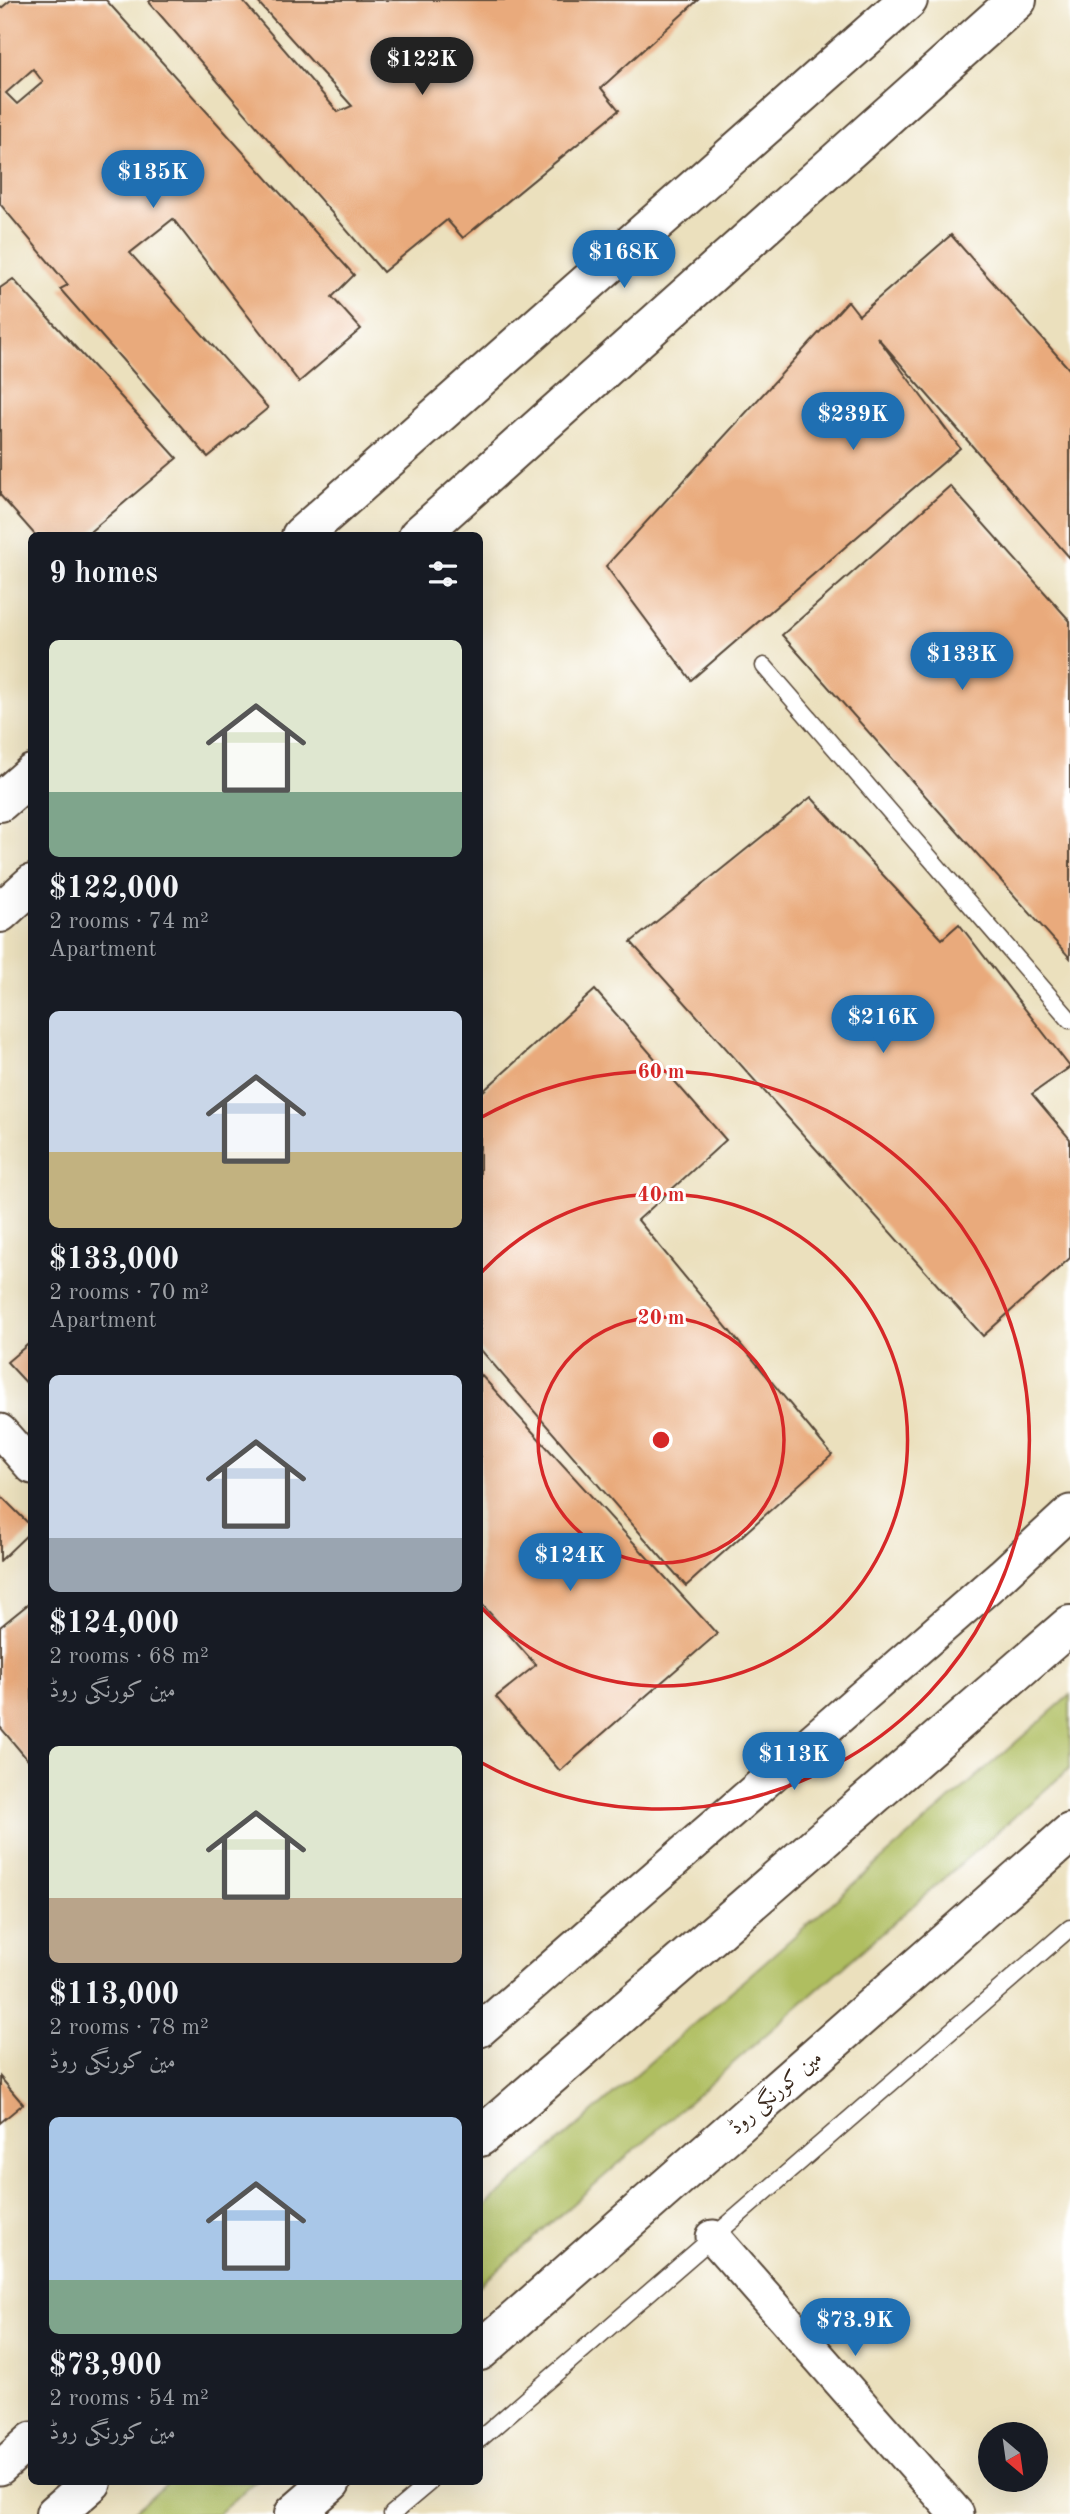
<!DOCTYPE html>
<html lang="en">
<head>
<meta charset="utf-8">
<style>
  :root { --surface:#171b24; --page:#20242c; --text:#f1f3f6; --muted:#9ea1a6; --accent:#1f6fb2 }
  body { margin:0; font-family:"Old Standard TT",Amiri,serif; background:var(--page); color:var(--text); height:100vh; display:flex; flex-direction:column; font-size:26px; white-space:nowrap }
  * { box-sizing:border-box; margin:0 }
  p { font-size:23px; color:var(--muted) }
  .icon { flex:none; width:38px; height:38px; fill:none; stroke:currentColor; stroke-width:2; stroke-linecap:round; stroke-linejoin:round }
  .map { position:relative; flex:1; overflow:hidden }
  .sheet { position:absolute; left:28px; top:532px; width:455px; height:1953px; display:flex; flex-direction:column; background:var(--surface); border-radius:10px; box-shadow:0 7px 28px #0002 }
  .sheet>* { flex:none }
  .needle { width:46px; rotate:151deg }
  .fabs { position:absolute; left:978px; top:2422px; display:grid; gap:14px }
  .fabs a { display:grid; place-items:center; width:70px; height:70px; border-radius:50%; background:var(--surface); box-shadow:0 7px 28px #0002; font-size:35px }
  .price { position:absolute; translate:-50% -60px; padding:0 16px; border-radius:24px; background:var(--accent); color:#fff; font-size:23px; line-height:46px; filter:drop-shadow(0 2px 4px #0008) }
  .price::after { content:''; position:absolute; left:50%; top:42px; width:21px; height:16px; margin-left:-10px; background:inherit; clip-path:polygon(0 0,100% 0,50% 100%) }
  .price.on { background:#222; color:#fff }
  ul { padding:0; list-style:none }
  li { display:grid; align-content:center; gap:14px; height:371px; padding:0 21px }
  li span { display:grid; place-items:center; height:217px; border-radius:10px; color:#555 }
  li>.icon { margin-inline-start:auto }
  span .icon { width:126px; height:126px; fill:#fffc; stroke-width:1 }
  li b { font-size:30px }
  h2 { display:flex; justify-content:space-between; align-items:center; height:84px; padding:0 21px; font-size:30px }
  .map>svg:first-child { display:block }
  .green { fill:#afbe60; stroke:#75743f; stroke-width:2 }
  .building { fill:#e9aa7c; fill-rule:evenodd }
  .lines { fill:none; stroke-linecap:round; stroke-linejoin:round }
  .service-casing { stroke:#554536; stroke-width:19 }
  .minor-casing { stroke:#554536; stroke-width:37 }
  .tertiary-casing { stroke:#554536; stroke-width:42 }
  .primary-casing { stroke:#554536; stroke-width:42 }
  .service { stroke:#fff; stroke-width:16 }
  .minor { stroke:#fff; stroke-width:33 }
  .tertiary { stroke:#fff; stroke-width:38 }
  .primary { stroke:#fff; stroke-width:38 }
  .ring { fill:none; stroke:#d62828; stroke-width:3.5 }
  .labels { text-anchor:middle; stroke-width:6; stroke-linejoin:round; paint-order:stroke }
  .street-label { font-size:21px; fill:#3b2a1e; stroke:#fff }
  .centre { fill:#d62828; stroke:#fff; stroke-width:3.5 }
  .ring-label { font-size:21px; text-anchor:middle; font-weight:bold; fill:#d62828; stroke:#fff; stroke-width:6; stroke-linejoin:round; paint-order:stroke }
</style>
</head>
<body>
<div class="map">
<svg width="1070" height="2514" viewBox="0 0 1070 2514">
  <rect width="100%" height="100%" fill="#fff"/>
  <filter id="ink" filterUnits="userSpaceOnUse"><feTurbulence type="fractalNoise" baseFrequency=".0143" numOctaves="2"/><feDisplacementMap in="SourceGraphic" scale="14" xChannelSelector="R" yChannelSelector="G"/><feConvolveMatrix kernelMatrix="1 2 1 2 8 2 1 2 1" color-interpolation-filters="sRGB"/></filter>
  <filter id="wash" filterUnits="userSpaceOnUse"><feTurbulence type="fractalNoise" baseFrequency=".00686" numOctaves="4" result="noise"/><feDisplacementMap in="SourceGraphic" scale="28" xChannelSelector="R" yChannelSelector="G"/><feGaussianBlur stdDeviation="1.57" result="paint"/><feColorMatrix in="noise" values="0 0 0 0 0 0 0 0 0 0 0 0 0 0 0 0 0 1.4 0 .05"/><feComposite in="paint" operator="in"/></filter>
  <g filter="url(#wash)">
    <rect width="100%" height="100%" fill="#ebe0bd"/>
    <g class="green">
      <path d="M1070 1695V1768L480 2285V2211Z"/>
      <path d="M168 2482H255L218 2514H131Z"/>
    </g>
    <g id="blocks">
      <g class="building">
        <path d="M11 0H106L354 275 332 297 361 329 299 382 173 219 130 253 268 408 208 457 60 289 68 285 0 204V9ZM33 69 43 82 17 104 6 93Z"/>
        <path d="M151 0H242L338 112 352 106 256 0H698L601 88 619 110 463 238 447 220 383 272 149 2Z"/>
        <path d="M951 235 1070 370V558L877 337 960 448 691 680 606 566 848 301 859 315Z"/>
        <path d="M13 279 177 458 85 536H36L0 495V288Z"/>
        <path d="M950 486 1070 621V958L782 635Z"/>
        <path d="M811 797 942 939 959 924 1070 1067 1032 1094 1070 1139V1258L983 1336 631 942Z"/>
        <path d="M595 990 726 1140 638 1220 832 1455 686 1586 480 1349V1094Z"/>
        <path d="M32 1341V1389L7 1362Z"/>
        <path d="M480 1374 717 1634 560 1771 496 1697 536 1665 480 1602Z"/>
        <path d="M0 1495 32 1527V1530L0 1561Z"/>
        <path d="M32 1601V1765L0 1727V1627Z"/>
        <path d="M0 2077 23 2104 0 2123Z"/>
      </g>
    </g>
  </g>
  <g filter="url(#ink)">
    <use href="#blocks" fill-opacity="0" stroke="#554536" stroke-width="2"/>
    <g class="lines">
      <g class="service-casing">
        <g id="service">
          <path d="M764 666 1070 1020"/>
          <path d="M480 2439 1070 1928"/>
          <path d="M392 2514 430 2482"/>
        </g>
      </g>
      <g class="minor-casing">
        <g id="minor">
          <path d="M0 1431 32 1467"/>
          <path d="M480 2030 1002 1575 1070 1512"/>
          <path d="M713 2237 957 2514"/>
          <path d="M0 2468 32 2439"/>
        </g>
      </g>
      <g class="tertiary-casing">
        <g id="tertiary">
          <path d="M301 536 908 0"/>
          <path d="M418 536 1017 0"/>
          <path d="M0 802 32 774"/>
          <path d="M0 913 32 884"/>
        </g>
      </g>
      <g class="primary-casing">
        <g id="primary">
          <path d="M480 2137 1070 1625"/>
          <path d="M480 2351 1070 1833"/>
          <path d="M55 2514 92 2482"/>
          <path d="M294 2514 331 2482"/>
        </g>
      </g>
      <use href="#service" class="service"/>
      <use href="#minor" class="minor"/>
      <use href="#tertiary" class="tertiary"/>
      <use href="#primary" class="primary"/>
    </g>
  </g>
  <g class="ring">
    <circle cx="661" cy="1440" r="123"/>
    <path d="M480 1274A246 246 0 1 1 480 1606"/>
    <path d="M482 1117A369 369 0 1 1 482 1763"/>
  </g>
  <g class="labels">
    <g class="street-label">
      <text transform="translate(775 2092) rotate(-41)" y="7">مین کورنگی روڈ</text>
    </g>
  </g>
  <circle cx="661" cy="1440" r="10" class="centre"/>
  <g class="ring-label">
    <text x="661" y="1078">60 m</text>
    <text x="661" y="1201">40 m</text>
    <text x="661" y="1324">20 m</text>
  </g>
</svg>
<div class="fabs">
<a><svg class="needle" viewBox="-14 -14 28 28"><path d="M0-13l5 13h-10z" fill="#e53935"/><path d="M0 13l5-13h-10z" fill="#9ea1a6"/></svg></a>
</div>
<b class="price on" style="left:422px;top:97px">$122K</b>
<b class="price" style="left:153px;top:210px">$135K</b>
<b class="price" style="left:624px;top:290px">$168K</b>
<b class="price" style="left:853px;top:452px">$239K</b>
<b class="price" style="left:962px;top:692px">$133K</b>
<b class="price" style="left:883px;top:1055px">$216K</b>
<b class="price" style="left:570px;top:1593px">$124K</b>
<b class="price" style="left:794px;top:1792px">$113K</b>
<b class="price" style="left:855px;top:2358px">$73.9K</b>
<section class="sheet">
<h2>9 homes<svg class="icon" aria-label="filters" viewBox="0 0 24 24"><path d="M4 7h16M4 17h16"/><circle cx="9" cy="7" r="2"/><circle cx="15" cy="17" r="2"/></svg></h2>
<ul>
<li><span style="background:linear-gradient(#dfe7d0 70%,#7fa58c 0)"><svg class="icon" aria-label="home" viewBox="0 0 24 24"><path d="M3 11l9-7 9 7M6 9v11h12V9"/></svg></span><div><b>$122,000</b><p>2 rooms · 74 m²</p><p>Apartment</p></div></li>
<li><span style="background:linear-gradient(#c9d6e8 65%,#c2b280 0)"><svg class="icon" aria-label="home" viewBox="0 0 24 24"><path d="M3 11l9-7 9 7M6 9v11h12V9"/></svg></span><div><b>$133,000</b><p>2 rooms · 70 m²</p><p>Apartment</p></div></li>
<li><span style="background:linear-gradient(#c9d6e8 75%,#9aa5b1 0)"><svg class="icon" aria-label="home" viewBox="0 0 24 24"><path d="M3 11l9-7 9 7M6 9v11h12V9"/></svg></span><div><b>$124,000</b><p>2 rooms · 68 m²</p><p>مین کورنگی روڈ</p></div></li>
<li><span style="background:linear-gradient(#dfe7d0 70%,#b9a48a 0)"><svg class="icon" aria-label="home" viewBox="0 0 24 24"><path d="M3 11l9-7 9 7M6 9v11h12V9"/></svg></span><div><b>$113,000</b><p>2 rooms · 78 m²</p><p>مین کورنگی روڈ</p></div></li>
<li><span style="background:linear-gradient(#a9c7e8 75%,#7fa58c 0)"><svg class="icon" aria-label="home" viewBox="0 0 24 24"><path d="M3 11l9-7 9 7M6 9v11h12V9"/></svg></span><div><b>$73,900</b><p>2 rooms · 54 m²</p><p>مین کورنگی روڈ</p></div></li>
</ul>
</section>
</div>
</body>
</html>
